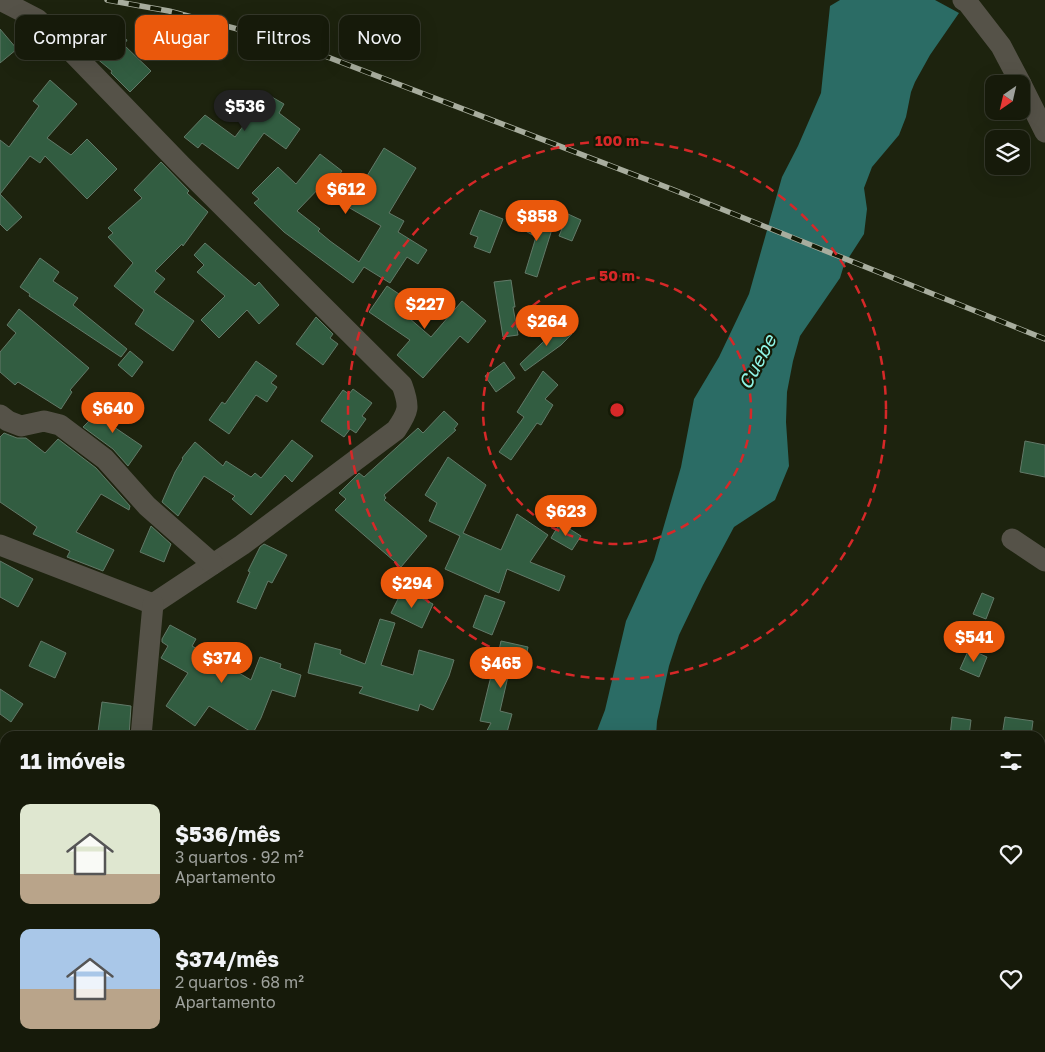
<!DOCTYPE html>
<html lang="pt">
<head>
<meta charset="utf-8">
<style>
  :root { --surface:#161a0a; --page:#232718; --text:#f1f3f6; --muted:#9ea19c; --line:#35382b; --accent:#ea580c }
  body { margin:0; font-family:"Golos Text",sans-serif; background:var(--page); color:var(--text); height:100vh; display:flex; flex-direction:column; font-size:19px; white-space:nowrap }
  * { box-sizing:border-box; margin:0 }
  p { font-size:16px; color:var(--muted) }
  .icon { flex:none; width:28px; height:28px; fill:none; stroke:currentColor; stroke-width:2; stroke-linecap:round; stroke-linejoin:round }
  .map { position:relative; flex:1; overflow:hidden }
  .panel { position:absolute; left:0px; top:731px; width:1045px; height:321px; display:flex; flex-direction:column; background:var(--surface); border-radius:15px 15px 0 0; box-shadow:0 5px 20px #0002,0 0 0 1px var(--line) }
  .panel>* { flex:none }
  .banner { position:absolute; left:15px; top:15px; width:500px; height:45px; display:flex; gap:10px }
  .needle { width:32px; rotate:214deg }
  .buttons { position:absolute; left:985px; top:75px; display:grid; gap:10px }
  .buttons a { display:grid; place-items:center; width:45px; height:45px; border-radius:10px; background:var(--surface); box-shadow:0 5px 20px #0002,0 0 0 1px var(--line); font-size:25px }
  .price { position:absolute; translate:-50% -42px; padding:0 11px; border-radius:18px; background:var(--accent); color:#fff; font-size:16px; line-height:32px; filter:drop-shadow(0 1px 2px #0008) }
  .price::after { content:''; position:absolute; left:50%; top:30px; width:15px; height:11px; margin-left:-8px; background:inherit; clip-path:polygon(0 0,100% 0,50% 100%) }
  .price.selected { background:#222; color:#fff }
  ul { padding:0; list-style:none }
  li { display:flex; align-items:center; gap:15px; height:125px; padding:0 20px }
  li span { display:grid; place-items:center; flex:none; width:140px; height:100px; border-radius:10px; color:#555 }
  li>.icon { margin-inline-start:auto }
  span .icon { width:60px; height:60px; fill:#fffc; stroke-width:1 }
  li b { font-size:21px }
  h2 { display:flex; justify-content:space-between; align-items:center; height:60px; padding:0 20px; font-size:21px }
  .tag { padding:0 18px; border-radius:10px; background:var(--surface); box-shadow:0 5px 20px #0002,0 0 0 1px var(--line); font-size:18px; line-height:45px }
  .tag.selected { background:var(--accent); color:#fff }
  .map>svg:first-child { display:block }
  .water { fill:#2b6c65 }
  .building { fill:#325d41; stroke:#627968 }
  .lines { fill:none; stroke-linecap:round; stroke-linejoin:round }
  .street { stroke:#555248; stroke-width:21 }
  .rail-casing { stroke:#a8ad9e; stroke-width:5.5 }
  .rail { stroke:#141a06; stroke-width:4; stroke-dasharray:11; stroke-linecap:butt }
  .ring { fill:none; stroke:#d62828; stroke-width:2.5; stroke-dasharray:9 6 }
  .labels { text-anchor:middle; stroke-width:4.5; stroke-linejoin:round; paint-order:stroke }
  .water-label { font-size:19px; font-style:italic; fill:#90f5e7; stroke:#141a06 }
  .centre { fill:#d62828; stroke:#141a06; stroke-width:2.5 }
  .ring-label { font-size:15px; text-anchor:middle; font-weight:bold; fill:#d62828; stroke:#141a06; stroke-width:4.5; stroke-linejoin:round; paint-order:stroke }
</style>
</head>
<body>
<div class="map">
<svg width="1045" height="1052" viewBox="0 0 1045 1052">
  <rect width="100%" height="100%" fill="#1d230e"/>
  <g class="water">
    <path d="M840 0H935L959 13 930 55 915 82 911 92 906 117 899 135 872 167 864 188 867 209 864 234 844 265 840 278 800 336 793 361 787 392 786 422 789 466 775 500 734 527 703 585 679 635 669 666 657 721 656 736H595L605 710 626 621 654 560 681 467 694 399 719 357 749 294 782 177 798 146 821 93 830 6Z"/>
    <path d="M820 1048H865L866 1052H821Z"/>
  </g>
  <g class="building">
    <path d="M109 27 127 40 124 45 151 71 130 92 111 73 112 71 90 53Z"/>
    <path d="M0 29 17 49 0 63Z"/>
    <path d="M50 80 77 104 47 138 71 155 87 139 117 169 87 199 45 156 40 163 30 156 0 194 22 217 7 231 0 224V140L9 147 39 106 33 101Z"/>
    <path d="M265 93 284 104 279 113 300 129 286 149 264 133 238 169 202 143 198 148 184 137 205 115 235 137 244 125 245 126Z"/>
    <path d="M384 148 416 168 389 213 404 221 398 232 427 250 418 264 407 257 390 283 364 267 353 283 284 232 254 203 259 199 252 193 278 167 296 184 320 154 342 171 329 188 324 183 297 211 320 229 318 231 330 241 359 262 381 226 348 207Z"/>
    <path d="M161 162 189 191 187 193 208 212 183 246 182 244 155 271 165 279 154 292 194 321 173 351 135 324 144 310 114 286 133 263 108 237 113 233 108 228 142 198 134 190Z"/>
    <path d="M480 210 503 219 490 253 474 247 478 237 470 234Z"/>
    <path d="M532 213 553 226 537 277 525 273 536 237 522 229Z"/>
    <path d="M568 214 581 220 572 241 559 236Z"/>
    <path d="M205 243 255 286 259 282 279 305 259 324 247 310 219 338 201 320 225 296 197 272 204 265 194 255Z"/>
    <path d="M40 258 59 272 53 281 78 298 73 305 127 349 121 357 29 296 30 294 20 287Z"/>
    <path d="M511 280 515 307H513L518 335 503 337 494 282Z"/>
    <path d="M387 286 417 306 409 318 431 337 462 301 486 321 468 343 460 336 423 378 397 355 410 340 369 312Z"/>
    <path d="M19 309 89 368 70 390 72 392 61 409 18 382 15 385 0 372V352L16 333 7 325Z"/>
    <path d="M316 317 333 334 330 338 338 344 323 365 296 344Z"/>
    <path d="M562 324 572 334 561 345 525 371 520 364Z"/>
    <path d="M130 351 143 362 132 377 118 365Z"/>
    <path d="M256 361 277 376 271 383 277 387 267 402 256 395 229 434 209 420 222 402 225 404Z"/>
    <path d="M504 362 515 378 496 392 485 376Z"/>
    <path d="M543 371 558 385 545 399 553 405 541 425 537 423 511 460 499 452 524 417 517 412Z"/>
    <path d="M353 389 372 403 362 416 366 419 356 433 350 429 344 437 321 421 343 390 349 394Z"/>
    <path d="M106 404 121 419 114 427 142 446 128 466 113 449 83 427Z"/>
    <path d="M444 411 458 424 454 429 456 430 384 495 386 498 384 500 427 536 401 567 335 510 346 499 339 493 359 473 364 477 418 428 423 433Z"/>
    <path d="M4 433 17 438H26L45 453 58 439 96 468 130 506 129 510 101 494 76 532 114 550 103 571 67 557 70 551 33 534 37 527 0 502V437Z"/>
    <path d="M292 440 313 456 292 482 285 475 251 515 232 499 235 496 204 476 178 516 162 502 175 472 183 459 182 458 195 442 223 466 226 461 251 477 255 473 261 478Z"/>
    <path d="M1025 441 1045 445V477L1020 472Z"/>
    <path d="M448 457 486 485 463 533 501 550 517 514 548 535 530 562 565 576 559 591 507 569 499 593 445 569 460 536 429 521 437 503 425 495Z"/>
    <path d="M560 523 581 536 572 550 551 538Z"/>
    <path d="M151 526 171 544 164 562 140 552Z"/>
    <path d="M264 544 287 555 272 583 268 581 256 609 237 602 250 572 248 571 260 547Z"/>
    <path d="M0 561 33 579 18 607 0 597Z"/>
    <path d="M403 589 433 604 422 628 391 613Z"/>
    <path d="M982 593 994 598 986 619 973 614Z"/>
    <path d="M485 595 505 602 492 635 473 627Z"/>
    <path d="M380 619 395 623 381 665 413 675 419 650 454 660 449 676 433 710 420 704 418 711 359 693 363 687 308 673 315 643 341 650 340 654 365 664Z"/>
    <path d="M170 625 196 639 192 646 251 680 260 657 281 664 280 668 301 675 295 697 272 690 261 718 253 733 209 706 195 726 166 706 188 673 161 658 168 646 162 642V639Z"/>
    <path d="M41 641 66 653 55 678 29 666Z"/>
    <path d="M501 641 528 647 525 661 512 659 500 711 512 714 506 736H484L491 723 480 721 492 672 494 673Z"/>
    <path d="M969 649 987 657 979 677 960 669Z"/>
    <path d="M0 689 23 704 11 722 0 714Z"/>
    <path d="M102 702 131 706 129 736 98 732Z"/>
    <path d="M952 717 971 720 969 736H950Z"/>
    <path d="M1005 717 1033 721 1031 736H1002Z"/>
  </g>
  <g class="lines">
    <g class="street">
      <path d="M0 0 37 19 64 44 180 164 402 385C410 407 409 411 396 430L242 545 153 604 0 545"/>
      <path d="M963 0 967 2 1001 46 1021 84"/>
      <path d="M1021 84 1045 132"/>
      <path d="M0 415 8 421 21 426 44 421 60 425 105 459 147 506 213 564"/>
      <path d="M1012 539 1045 561"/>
      <path d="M141 736 153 604"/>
      <path d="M35 1052 37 1048"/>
    </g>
    <g class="rail-casing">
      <path id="rail" d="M107 0 169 11 291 43 674 190 1045 339"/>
    </g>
    <use href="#rail" class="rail"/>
  </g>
  <g class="ring">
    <circle cx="617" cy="410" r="134"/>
    <circle cx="617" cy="410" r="269"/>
  </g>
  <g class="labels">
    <g class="water-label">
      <text transform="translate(757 362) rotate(-62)" y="7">Cuebe</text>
    </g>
  </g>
  <circle cx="617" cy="410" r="8" class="centre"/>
  <g class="ring-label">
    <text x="617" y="146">100 m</text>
    <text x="617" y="281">50 m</text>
  </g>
</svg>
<div class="buttons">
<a><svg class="needle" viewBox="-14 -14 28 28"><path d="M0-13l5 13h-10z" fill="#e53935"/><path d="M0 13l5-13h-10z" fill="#9ea19c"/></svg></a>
<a><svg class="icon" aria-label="layers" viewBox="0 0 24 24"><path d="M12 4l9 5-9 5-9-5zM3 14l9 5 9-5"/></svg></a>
</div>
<b class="price selected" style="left:245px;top:132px">$536</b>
<b class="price" style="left:346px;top:215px">$612</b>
<b class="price" style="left:537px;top:242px">$858</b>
<b class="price" style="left:425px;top:330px">$227</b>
<b class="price" style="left:547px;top:347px">$264</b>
<b class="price" style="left:113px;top:434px">$640</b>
<b class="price" style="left:566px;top:537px">$623</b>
<b class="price" style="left:412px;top:609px">$294</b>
<b class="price" style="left:974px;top:663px">$541</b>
<b class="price" style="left:222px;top:684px">$374</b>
<b class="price" style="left:501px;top:689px">$465</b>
<div class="banner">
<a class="tag">Comprar</a>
<a class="tag selected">Alugar</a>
<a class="tag">Filtros</a>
<a class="tag">Novo</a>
</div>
<section class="panel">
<h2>11 imóveis<svg class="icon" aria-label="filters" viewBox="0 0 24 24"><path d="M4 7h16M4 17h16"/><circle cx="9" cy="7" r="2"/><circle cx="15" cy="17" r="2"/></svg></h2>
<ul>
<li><span style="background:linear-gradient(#dfe7d0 70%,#b9a48a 0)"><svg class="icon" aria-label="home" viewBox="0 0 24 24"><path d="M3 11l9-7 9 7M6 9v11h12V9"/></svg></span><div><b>$536/mês</b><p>3 quartos · 92 m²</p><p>Apartamento</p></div><svg class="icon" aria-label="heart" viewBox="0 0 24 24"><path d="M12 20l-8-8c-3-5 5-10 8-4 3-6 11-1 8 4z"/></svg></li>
<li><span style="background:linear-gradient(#a9c7e8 60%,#b9a48a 0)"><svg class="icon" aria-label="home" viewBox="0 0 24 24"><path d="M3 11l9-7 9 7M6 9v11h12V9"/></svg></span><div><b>$374/mês</b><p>2 quartos · 68 m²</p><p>Apartamento</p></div><svg class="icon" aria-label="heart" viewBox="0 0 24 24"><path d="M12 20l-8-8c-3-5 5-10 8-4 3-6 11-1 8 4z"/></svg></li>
</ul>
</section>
</div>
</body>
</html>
